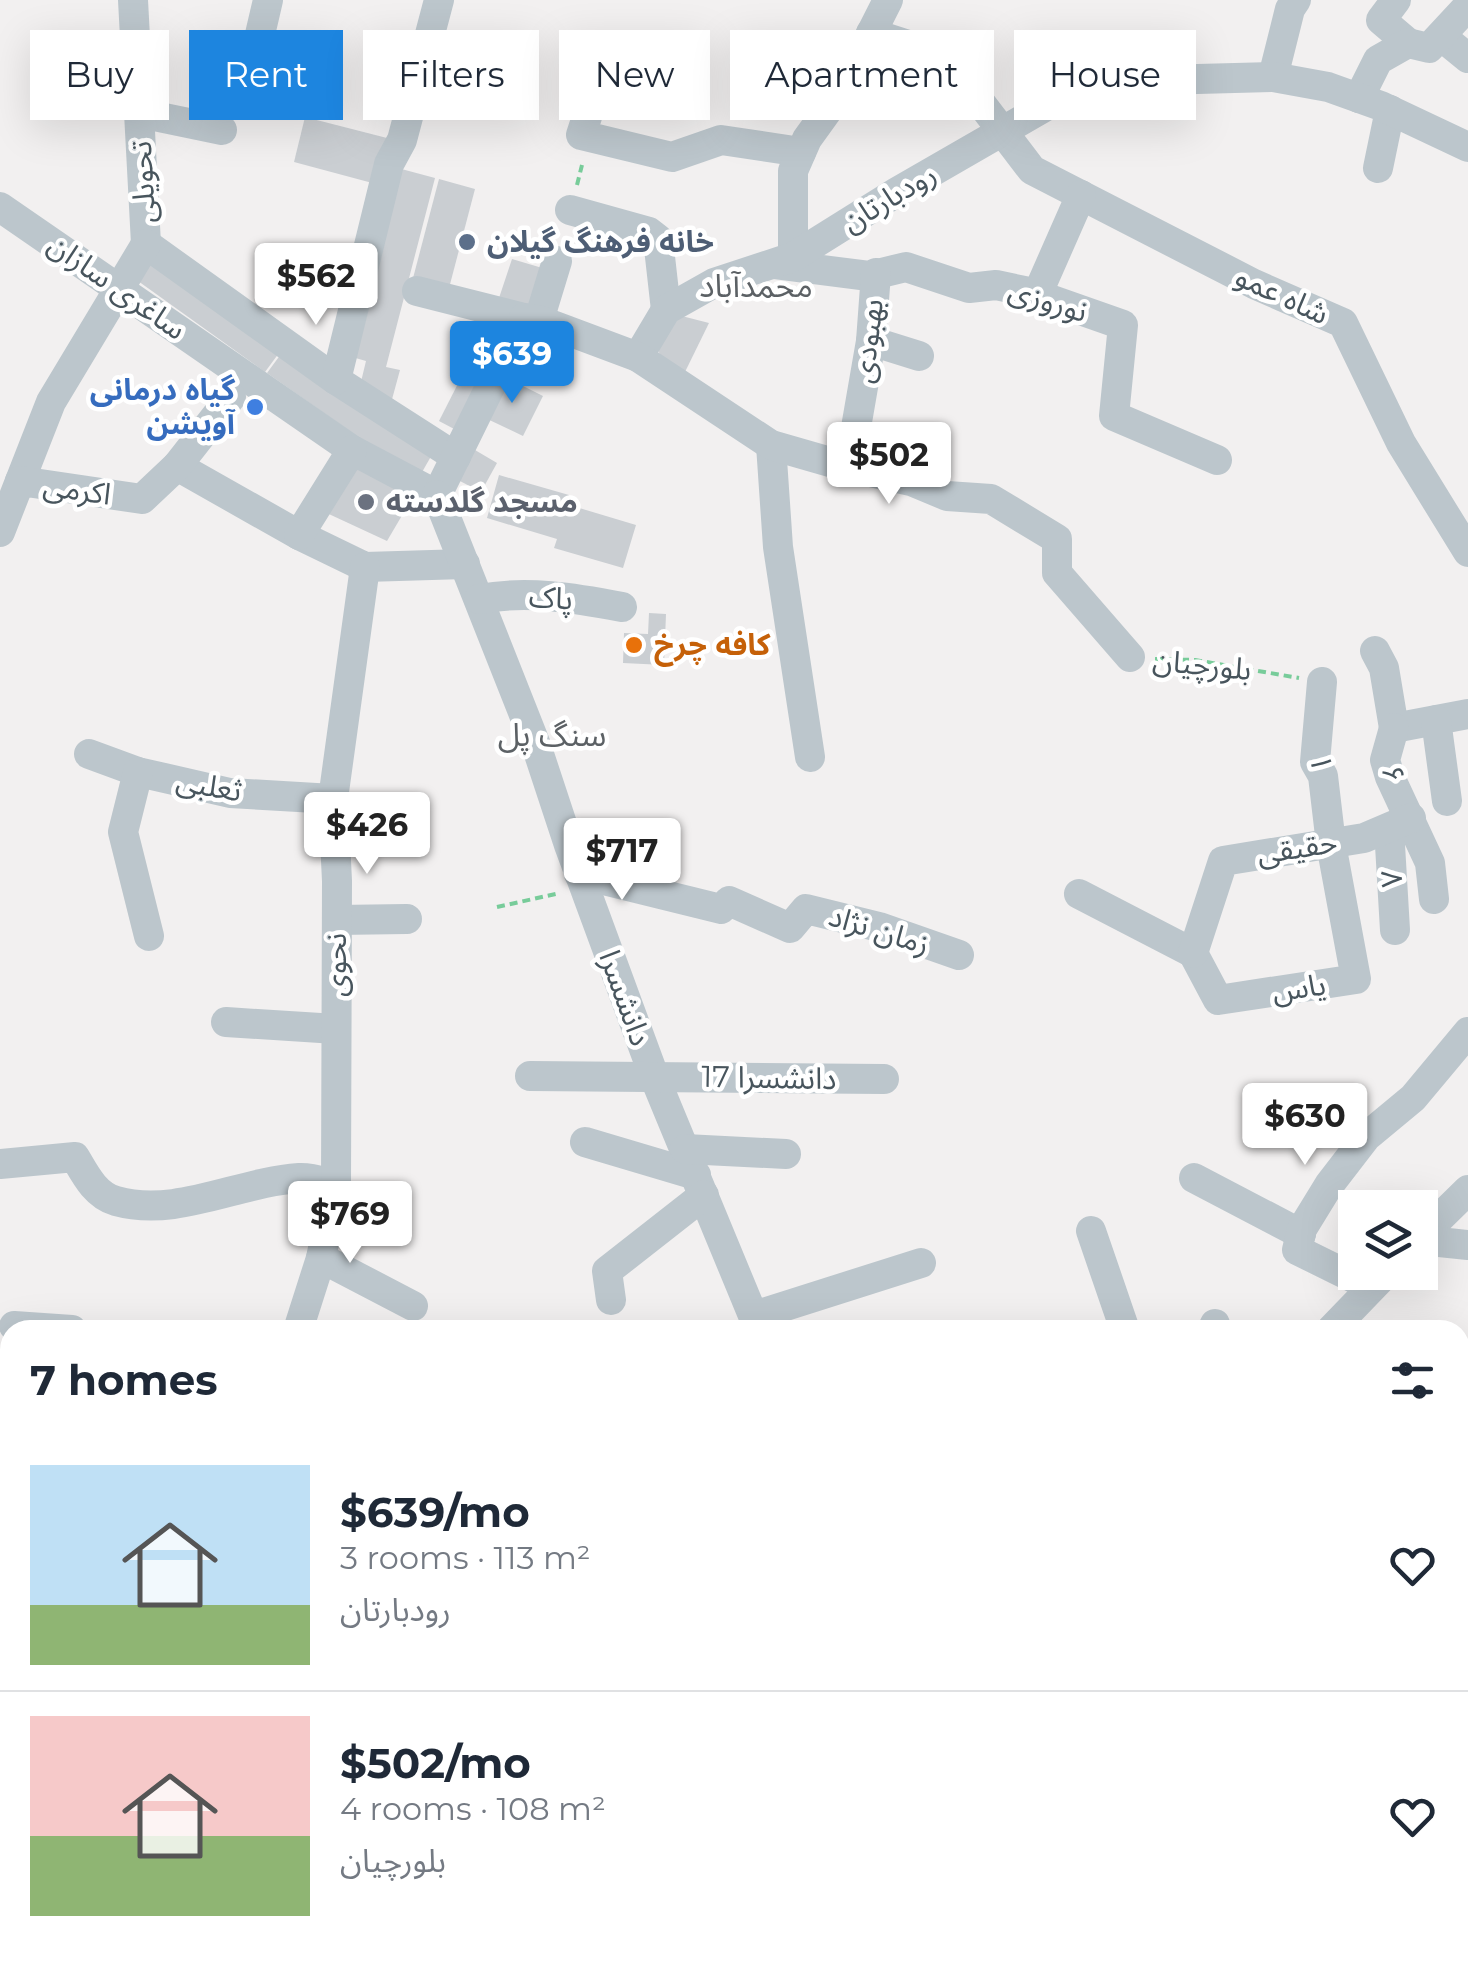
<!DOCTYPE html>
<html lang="en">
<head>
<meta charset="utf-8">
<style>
  :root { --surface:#fff; --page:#f6f6f7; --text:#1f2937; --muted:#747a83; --line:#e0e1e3; --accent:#1d85df }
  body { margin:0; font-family:Montserrat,"Noto Sans Arabic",sans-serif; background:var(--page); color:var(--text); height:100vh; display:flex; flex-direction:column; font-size:38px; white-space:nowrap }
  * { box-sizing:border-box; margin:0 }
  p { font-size:32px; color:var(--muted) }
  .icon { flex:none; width:55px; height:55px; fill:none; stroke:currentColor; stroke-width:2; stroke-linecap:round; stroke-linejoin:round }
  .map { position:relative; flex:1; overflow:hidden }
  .sheet { position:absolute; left:0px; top:1320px; width:1470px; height:642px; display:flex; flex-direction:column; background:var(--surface); border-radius:30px 30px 0 0; box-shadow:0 10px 40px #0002 }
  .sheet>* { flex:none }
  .hud { position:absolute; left:30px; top:30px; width:1410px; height:90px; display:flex; gap:20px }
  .controls { position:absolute; left:1338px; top:1190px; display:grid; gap:20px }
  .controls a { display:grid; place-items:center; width:100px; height:100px; border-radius:0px; background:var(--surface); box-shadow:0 10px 40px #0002; font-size:50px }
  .price { position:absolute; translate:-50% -85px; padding:0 22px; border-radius:10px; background:#fff; color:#222; font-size:32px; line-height:65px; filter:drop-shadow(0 2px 5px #0008) }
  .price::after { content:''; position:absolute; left:50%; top:60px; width:30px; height:22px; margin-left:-15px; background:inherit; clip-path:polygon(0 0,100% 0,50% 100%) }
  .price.active { background:var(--accent); color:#fff }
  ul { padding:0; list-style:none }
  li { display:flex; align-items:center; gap:30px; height:250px; padding:0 30px }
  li+li { border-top:2px solid var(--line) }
  li span { display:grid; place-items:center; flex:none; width:280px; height:200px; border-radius:0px; color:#555 }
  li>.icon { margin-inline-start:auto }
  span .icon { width:120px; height:120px; fill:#fffc; stroke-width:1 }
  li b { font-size:42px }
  h2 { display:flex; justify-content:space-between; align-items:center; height:120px; padding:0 30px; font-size:42px }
  .chip { padding:0 35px; border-radius:0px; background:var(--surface); box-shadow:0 10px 40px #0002; font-size:35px; line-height:90px }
  .chip.active { background:var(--accent); color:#fff }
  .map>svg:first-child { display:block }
  .building { fill:#caced2 }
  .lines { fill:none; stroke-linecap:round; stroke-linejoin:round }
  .path { stroke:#78cc9a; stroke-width:4; stroke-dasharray:8 5; stroke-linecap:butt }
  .minor { stroke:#bcc6cc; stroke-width:30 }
  .service-dot { fill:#5c6f8a; stroke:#fff; stroke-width:4 }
  .shop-dot { fill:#3f7fe0; stroke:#fff; stroke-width:4 }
  .worship-dot { fill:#6b7280; stroke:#fff; stroke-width:4 }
  .food-dot { fill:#e8710a; stroke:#fff; stroke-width:4 }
  .labels { text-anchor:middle; stroke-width:9; stroke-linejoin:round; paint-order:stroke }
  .street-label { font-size:30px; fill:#48555d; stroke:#fff }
  .service-label { font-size:30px; font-weight:bold; fill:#4e5e75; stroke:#fff; text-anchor:start }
  .shop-label { font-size:30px; font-weight:bold; fill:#366cbe; stroke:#fff; text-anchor:end }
  .worship-label { font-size:30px; font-weight:bold; fill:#5b616d; stroke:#fff; text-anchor:start }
  .food-label { font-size:30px; font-weight:bold; fill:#c56008; stroke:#fff; text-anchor:start }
  .neighbourhood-label { font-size:32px; fill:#5c6165; stroke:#fff }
</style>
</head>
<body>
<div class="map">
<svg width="1468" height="1961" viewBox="0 0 1468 1961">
  <rect width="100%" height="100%" fill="#f2f0f0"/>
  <g class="building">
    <path d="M305 117 387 138 376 184 294 162Z"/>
    <path d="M394 167 435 178 386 367 400 370 391 403 360 386 366 361 345 355Z"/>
    <path d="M439 179 475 189 448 292 412 282Z"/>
    <path d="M144 256 279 353 265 372 131 276Z"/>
    <path d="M512 259 549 270 536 310 499 298Z"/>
    <path d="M674 314 709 323 684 374 662 362 658 349Z"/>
    <path d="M528 328 551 340 535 373 512 361Z"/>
    <path d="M281 354 434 451 421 474 358 437 267 373Z"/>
    <path d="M471 358 488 367 456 430 439 421Z"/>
    <path d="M501 375 543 396 523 436 481 416Z"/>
    <path d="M475 450 497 463 481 492 458 480Z"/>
    <path d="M351 455 414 495 387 541 318 509Z"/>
    <path d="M499 475 569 495 566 504 636 525 623 568 554 548 557 539 487 518Z"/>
    <path d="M649 613 666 614 664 665 623 663 624 633 648 634Z"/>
  </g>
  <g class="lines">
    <g class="path">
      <path d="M577 185 582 165"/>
      <path d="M1155 659 1195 660 1299 678"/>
      <path d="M497 907 560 893"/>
    </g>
    <g class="minor">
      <path d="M133 0 146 244"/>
      <path d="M1396 0 1381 20 1408 43"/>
      <path d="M871 33 930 52 958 73 1032 170 1254 284 1343 323 1401 443 1468 552"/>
      <path d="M1441 36 1468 58"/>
      <path d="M258 43 268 0"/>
      <path d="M1273 77 1290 9 1296 0"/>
      <path d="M598 83 581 135 672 157 721 140 801 152"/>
      <path d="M1359 98 1378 60 1408 43 1429 48 1468 6"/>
      <path d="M140 113 222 130"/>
      <path d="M1378 168 1390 110"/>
      <path d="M0 207 352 450 437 495"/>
      <path d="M570 210 649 232 658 239 666 310"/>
      <path d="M146 244 336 380 456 457"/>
      <path d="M793 257V171L807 139 843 89 888 0"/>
      <path d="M775 264 869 276 906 267 969 288 996 285 1029 292 1123 325 1114 416 1217 460"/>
      <path d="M417 291 524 318"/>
      <path d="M1037 295 1081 195"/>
      <path d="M539 320 557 261"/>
      <path d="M871 341 919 356"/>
      <path d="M638 357 666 310 714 283 793 257 897 192 1060 98 1123 81 1273 77 1328 87 1381 106 1468 147"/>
      <path d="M336 380 389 164 402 140 439 0"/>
      <path d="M771 445 778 547 810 757"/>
      <path d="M177 466 299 535 365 567 465 564"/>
      <path d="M849 468 871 341 876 273"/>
      <path d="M20 481 51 402 146 244"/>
      <path d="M437 495 524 318 539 320 638 357 771 445 844 466 911 481 947 496 991 499 1057 539V573L1130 657"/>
      <path d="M437 495 536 745 569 845 654 1076 759 1330"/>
      <path d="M0 532 20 481 142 499 177 466 231 397"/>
      <path d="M299 535 352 450"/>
      <path d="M479 599C527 590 575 598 622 607"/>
      <path d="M1375 651 1384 668 1394 728 1468 714"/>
      <path d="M1436 720 1447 801"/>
      <path d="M1394 728 1385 760 1390 777 1430 863 1434 899"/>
      <path d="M89 754 138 772 230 793 333 799"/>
      <path d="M138 772 123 832 149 936"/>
      <path d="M1389 828 1395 930"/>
      <path d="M579 874 721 909 729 901 790 928 806 909 879 927 959 955"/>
      <path d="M1079 894 1193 953"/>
      <path d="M337 920 407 919"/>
      <path d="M1193 953 1218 1000 1356 979 1331 844 1323 776 1315 762 1322 682"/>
      <path d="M1193 953 1223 861 1364 838 1411 818"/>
      <path d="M226 1022 336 1029"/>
      <path d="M530 1076 884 1079"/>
      <path d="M585 1142 696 1175"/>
      <path d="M685 1149 786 1154"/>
      <path d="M0 1164 75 1157C85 1174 95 1195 116 1201 177 1218 238 1182 299 1178 311 1177 324 1182 336 1185"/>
      <path d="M1194 1178 1301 1234"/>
      <path d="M1091 1231 1125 1330"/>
      <path d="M1420 1237 1468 1190"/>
      <path d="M1420 1240 1468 1245"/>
      <path d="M321 1258 413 1306"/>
      <path d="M1372 1287 1297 1250 1302 1229 1329 1185 1366 1137 1413 1098 1468 1032"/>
      <path d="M611 1300 607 1271 704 1195"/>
      <path d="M754 1316 921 1263"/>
      <path d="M14 1326 72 1330"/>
      <path d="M298 1330 321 1258 336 1185 337 881 333 799 365 567"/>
      <path d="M1212 1330 1215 1324"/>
      <path d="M1331 1330 1384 1275"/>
      <path d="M1460 1394 1468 1393"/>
      <path d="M0 1768 10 1773"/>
      <path d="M1460 1791 1468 1789"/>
      <path d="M1460 1925 1468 1924"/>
      <path d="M473 1952 481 1961"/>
      <path d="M1024 1952 1025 1961"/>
      <path d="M198 1959 200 1952"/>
      <path d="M76 1961 79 1952"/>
      <path d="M394 1961 399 1952"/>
      <path d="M600 1961 608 1952"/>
      <path d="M883 1961 885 1952"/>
    </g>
  </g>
  <circle class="service-dot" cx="467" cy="242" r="10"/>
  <circle class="shop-dot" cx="255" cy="407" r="10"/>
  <circle class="worship-dot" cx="366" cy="502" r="10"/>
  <circle class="food-dot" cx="634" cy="645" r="10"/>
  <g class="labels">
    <g class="street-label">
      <text transform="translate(143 182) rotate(-93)" y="10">تحویلی</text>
      <text transform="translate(889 198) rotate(-31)" y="10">رودبارتان</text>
      <text transform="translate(117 287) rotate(35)" y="10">ساغری سازان</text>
      <text transform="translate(1282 295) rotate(25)" y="10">شاه عمو</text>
      <text transform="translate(1048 301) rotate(17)" y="10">نوروزی</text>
      <text transform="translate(868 341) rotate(-83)" y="10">بهبودی</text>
      <text transform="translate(77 490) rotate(8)" y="10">اکرمی</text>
      <text transform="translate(551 598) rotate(4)" y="10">پاک</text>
      <text transform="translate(1202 665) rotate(6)" y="10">بلورچیان</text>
      <text transform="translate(1321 763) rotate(82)" y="10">۱</text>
      <text transform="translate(1393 774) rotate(74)" y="10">۶</text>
      <text transform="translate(209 786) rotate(10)" y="10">ثعلبی</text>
      <text transform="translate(1297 848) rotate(-9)" y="10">حقیقی</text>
      <text transform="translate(1392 879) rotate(-94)" y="10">۷</text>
      <text transform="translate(879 930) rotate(17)" y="10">زمان نژاد</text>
      <text transform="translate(336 965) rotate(-90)" y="10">نحوی</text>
      <text transform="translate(1299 988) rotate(-8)" y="10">یاس</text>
      <text transform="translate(625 998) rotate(70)" y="10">دانشسرا</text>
      <text transform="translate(769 1078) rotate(1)" y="10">دانشسرا 17</text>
    </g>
    <g class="service-label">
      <text x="487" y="252">خانه فرهنگ گیلان</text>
    </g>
    <g class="shop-label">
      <text x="235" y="400">گیاه درمانی<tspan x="235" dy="34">آویشن</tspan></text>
    </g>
    <g class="worship-label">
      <text x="386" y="512">مسجد گلدسته</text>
    </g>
    <g class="food-label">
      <text x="654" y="655">کافه چرخ</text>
    </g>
    <g class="neighbourhood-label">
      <text x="756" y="297">محمدآباد</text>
      <text x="552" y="746">سنگ پل</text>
    </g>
  </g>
</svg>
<div class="controls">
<a><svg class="icon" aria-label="layers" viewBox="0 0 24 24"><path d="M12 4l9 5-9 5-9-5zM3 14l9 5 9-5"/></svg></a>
</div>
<b class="price" style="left:316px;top:328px">$562</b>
<b class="price active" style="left:512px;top:406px">$639</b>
<b class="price" style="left:889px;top:507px">$502</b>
<b class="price" style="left:367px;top:877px">$426</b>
<b class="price" style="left:622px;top:903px">$717</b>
<b class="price" style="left:1305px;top:1168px">$630</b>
<b class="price" style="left:350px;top:1266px">$769</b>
<div class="hud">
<a class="chip">Buy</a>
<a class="chip active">Rent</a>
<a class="chip">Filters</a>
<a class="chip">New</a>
<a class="chip">Apartment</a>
<a class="chip">House</a>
</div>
<section class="sheet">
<h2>7 homes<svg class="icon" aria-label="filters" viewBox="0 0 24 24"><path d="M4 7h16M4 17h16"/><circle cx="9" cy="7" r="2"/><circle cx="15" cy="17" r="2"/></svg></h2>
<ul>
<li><span style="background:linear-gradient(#bfe0f5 70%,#8fb573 0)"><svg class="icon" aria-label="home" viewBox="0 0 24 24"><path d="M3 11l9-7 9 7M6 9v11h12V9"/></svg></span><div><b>$639/mo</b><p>3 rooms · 113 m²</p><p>رودبارتان</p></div><svg class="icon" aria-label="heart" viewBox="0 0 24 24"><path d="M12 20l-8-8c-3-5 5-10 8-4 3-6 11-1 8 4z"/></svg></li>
<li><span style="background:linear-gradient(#f6c9c9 60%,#8fb573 0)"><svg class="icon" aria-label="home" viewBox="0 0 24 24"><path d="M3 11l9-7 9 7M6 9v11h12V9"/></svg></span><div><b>$502/mo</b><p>4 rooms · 108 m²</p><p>بلورچیان</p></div><svg class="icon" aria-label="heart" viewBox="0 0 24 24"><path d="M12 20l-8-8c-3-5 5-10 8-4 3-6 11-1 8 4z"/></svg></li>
</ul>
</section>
</div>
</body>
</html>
